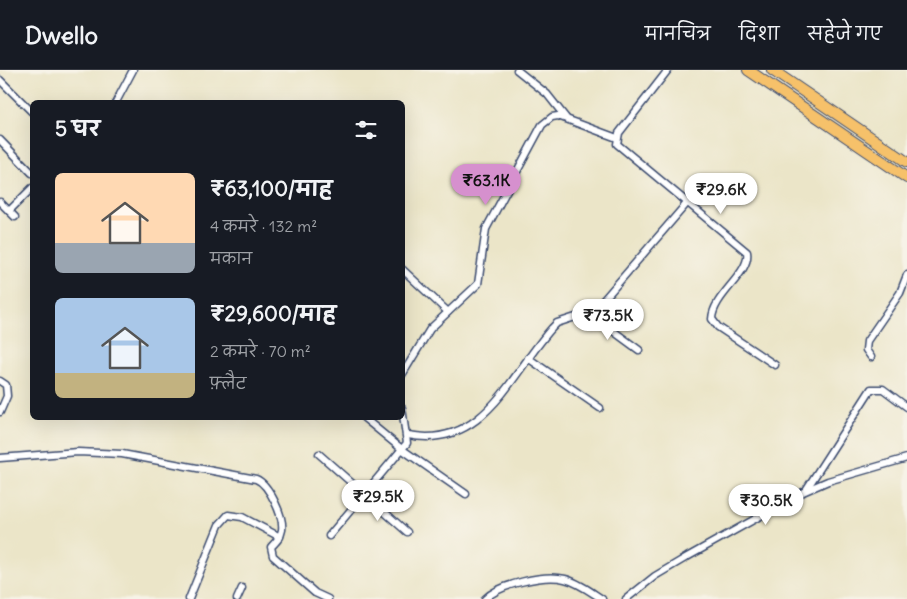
<!DOCTYPE html>
<html lang="hi">
<head>
<meta charset="utf-8">
<style>
  :root { --surface:#171b24; --page:#20242c; --text:#f1f3f6; --muted:#9ea1a6; --line:#363941; --accent:#d690ce }
  body { margin:0; font-family:Delius,"Playpen Sans Deva",sans-serif; background:var(--page); color:var(--text); height:100vh; display:flex; flex-direction:column; font-size:19px; white-space:nowrap }
  * { box-sizing:border-box; margin:0 }
  p { font-size:16px; color:var(--muted) }
  .icon { flex:none; width:28px; height:28px; fill:none; stroke:currentColor; stroke-width:2; stroke-linecap:round; stroke-linejoin:round }
  .map { position:relative; flex:1; overflow:hidden }
  .drawer { position:absolute; left:30px; top:30px; width:375px; height:320px; display:flex; flex-direction:column; background:var(--surface); border-radius:8px; box-shadow:0 5px 20px #0002 }
  .drawer>* { flex:none }
  .price { position:absolute; translate:-50% -42px; padding:0 11px; border-radius:18px; background:#fff; color:#222; font-size:16px; line-height:32px; filter:drop-shadow(0 1px 2px #0008) }
  .price::after { content:''; position:absolute; left:50%; top:30px; width:15px; height:11px; margin-left:-8px; background:inherit; clip-path:polygon(0 0,100% 0,50% 100%) }
  .price.on { background:var(--accent); color:#111 }
  ul { padding:0; list-style:none }
  li { display:flex; align-items:center; gap:15px; height:125px; padding:0 25px }
  li span { display:grid; place-items:center; flex:none; width:140px; height:100px; border-radius:8px; color:#555 }
  li>.icon { margin-inline-start:auto }
  span .icon { width:60px; height:60px; fill:#fffc; stroke-width:1 }
  li b { font-size:21px }
  h2 { display:flex; justify-content:space-between; align-items:center; height:60px; padding:0 25px; font-size:21px }
  header { display:flex; align-items:center; gap:30px; box-sizing:border-box; height:70px; padding:0 25px; background:var(--surface); border-bottom:1px solid var(--line) }
  header strong { font-size:24px }
  nav { display:flex; gap:28px; margin-inline-start:auto; font-size:18px }
  .map>svg:first-child { display:block }
  .lines { fill:none; stroke-linecap:round; stroke-linejoin:round }
  .street-casing { stroke:#3a4a6e; stroke-width:9 }
  .primary-casing { stroke:#3a4a6e; stroke-width:12 }
  .street { stroke:#fff; stroke-width:6 }
  .primary { stroke:#f6c16b; stroke-width:10 }
</style>
</head>
<body>
<header>
<strong>Dwello</strong>
<nav><a>मानचित्र</a><a>दिशा</a><a>सहेजे गए</a></nav>
</header>
<div class="map">
<svg width="907" height="529" viewBox="0 0 907 529">
  <rect width="100%" height="100%" fill="#f7f3e8"/>
  <filter id="ink" filterUnits="userSpaceOnUse"><feTurbulence type="fractalNoise" baseFrequency=".02" numOctaves="2"/><feDisplacementMap in="SourceGraphic" scale="10" xChannelSelector="R" yChannelSelector="G"/><feConvolveMatrix kernelMatrix="1 2 1 2 8 2 1 2 1" color-interpolation-filters="sRGB"/></filter>
  <filter id="wash" filterUnits="userSpaceOnUse"><feTurbulence type="fractalNoise" baseFrequency=".0096" numOctaves="4" result="noise"/><feDisplacementMap in="SourceGraphic" scale="20" xChannelSelector="R" yChannelSelector="G"/><feGaussianBlur stdDeviation="1.12" result="paint"/><feColorMatrix in="noise" values="0 0 0 0 0 0 0 0 0 0 0 0 0 0 0 0 0 1.4 0 .05"/><feComposite in="paint" operator="in"/></filter>
  <g filter="url(#wash)">
    <rect width="100%" height="100%" fill="#ebe5c8"/>
  </g>
  <g filter="url(#ink)">
    <g class="lines">
      <g class="street-casing">
        <g id="street">
          <path d="M517 0 547 24 566 48"/>
          <path d="M668 0 619 63 617 74 747 182C751 203 713 225 712 249L718 257 775 295"/>
          <path d="M0 10 32 42"/>
          <path d="M116 32 133 0"/>
          <path d="M0 70 32 103"/>
          <path d="M0 132 15 147"/>
          <path d="M9 141 32 118"/>
          <path d="M402 199 448 242"/>
          <path d="M590 244 639 280"/>
          <path d="M871 287 866 280 867 271 900 223 907 205"/>
          <path d="M528 288 600 338"/>
          <path d="M402 305 430 259 478 214 486 159 542 55 552 47 558 46 617 68"/>
          <path d="M0 311 6 315 7 326 0 342"/>
          <path d="M364 348 403 380 466 424"/>
          <path d="M408 365C484 380 510 305 552 258L557 253 594 241 688 132"/>
          <path d="M319 384 407 462"/>
          <path d="M0 388 78 382 122 384 256 409C269 414 284 447 282 460 281 467 276 472 271 477L273 486 315 523 328 529"/>
          <path d="M806 420 871 319H883L907 337"/>
          <path d="M329 466 407 373 402 338"/>
          <path d="M189 529 219 455 228 445 242 447 280 467"/>
          <path d="M237 529 242 518"/>
          <path d="M485 529C500 514 544 504 565 509 578 512 591 522 602 529"/>
          <path d="M626 529 655 506 687 487 805 421 828 411 907 388"/>
        </g>
      </g>
      <g class="primary-casing">
        <g id="primary">
          <path d="M748 0 907 108"/>
          <path d="M772 0 907 92"/>
        </g>
      </g>
      <use href="#street" class="street"/>
      <use href="#primary" class="primary"/>
    </g>
  </g>
</svg>
<b class="price on" style="left:486px;top:136px">₹63.1K</b>
<b class="price" style="left:721px;top:145px">₹29.6K</b>
<b class="price" style="left:608px;top:271px">₹73.5K</b>
<b class="price" style="left:378px;top:452px">₹29.5K</b>
<b class="price" style="left:766px;top:456px">₹30.5K</b>
<section class="drawer">
<h2>5 घर<svg class="icon" aria-label="filters" viewBox="0 0 24 24"><path d="M4 7h16M4 17h16"/><circle cx="9" cy="7" r="2"/><circle cx="15" cy="17" r="2"/></svg></h2>
<ul>
<li><span style="background:linear-gradient(#ffd9b3 70%,#9aa5b1 0)"><svg class="icon" aria-label="home" viewBox="0 0 24 24"><path d="M3 11l9-7 9 7M6 9v11h12V9"/></svg></span><div><b>₹63,100/माह</b><p>4 कमरे · 132 m²</p><p>मकान</p></div></li>
<li><span style="background:linear-gradient(#a9c7e8 75%,#c2b280 0)"><svg class="icon" aria-label="home" viewBox="0 0 24 24"><path d="M3 11l9-7 9 7M6 9v11h12V9"/></svg></span><div><b>₹29,600/माह</b><p>2 कमरे · 70 m²</p><p>फ़्लैट</p></div></li>
</ul>
</section>
</div>
</body>
</html>
